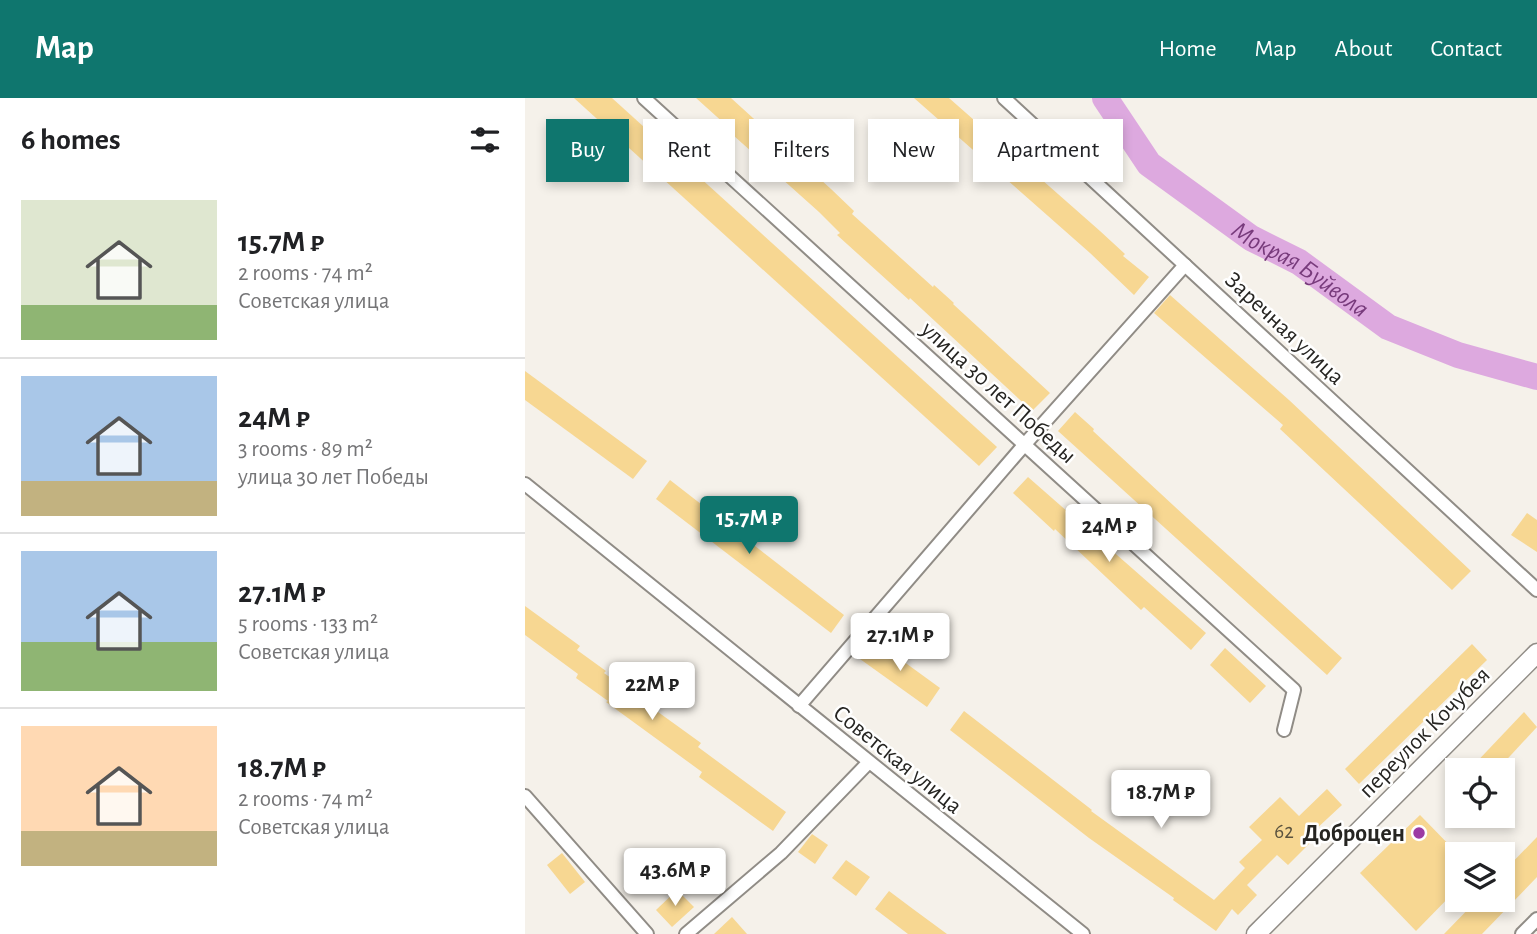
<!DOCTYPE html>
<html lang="en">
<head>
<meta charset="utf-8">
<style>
  :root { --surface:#fff; --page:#f2f2f2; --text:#202124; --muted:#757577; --line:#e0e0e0; --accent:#0f766e }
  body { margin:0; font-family:"Alegreya Sans",sans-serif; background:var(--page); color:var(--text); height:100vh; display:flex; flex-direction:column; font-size:26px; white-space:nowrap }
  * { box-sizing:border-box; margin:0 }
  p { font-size:23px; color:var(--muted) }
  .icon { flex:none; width:38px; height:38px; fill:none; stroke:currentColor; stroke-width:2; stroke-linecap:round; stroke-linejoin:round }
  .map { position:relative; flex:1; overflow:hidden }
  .side { display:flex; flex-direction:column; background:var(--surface); width:525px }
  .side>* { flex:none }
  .hud { position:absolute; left:21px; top:21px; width:665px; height:63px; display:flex; gap:14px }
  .fabs { position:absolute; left:920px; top:660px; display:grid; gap:14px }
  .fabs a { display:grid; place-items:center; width:70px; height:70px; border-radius:0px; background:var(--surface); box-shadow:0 4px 10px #0003; font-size:35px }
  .price { position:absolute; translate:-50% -60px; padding:0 16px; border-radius:7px; background:#fff; color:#222; font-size:23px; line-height:46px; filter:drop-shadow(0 2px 4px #0008) }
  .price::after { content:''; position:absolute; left:50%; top:42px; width:21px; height:16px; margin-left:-10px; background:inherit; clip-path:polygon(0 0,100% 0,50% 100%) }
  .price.current { background:var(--accent); color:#fff }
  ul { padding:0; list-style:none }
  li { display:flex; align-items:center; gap:21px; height:175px; padding:0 21px }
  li+li { border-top:2px solid var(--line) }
  li span { display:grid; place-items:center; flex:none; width:196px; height:140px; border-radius:0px; color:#555 }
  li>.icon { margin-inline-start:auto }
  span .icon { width:84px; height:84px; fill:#fffc; stroke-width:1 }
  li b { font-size:30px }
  h2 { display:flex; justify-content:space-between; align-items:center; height:84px; padding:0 21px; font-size:30px }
  .chip { padding:0 24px; border-radius:0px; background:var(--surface); box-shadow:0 4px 10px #0003; font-size:24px; line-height:63px }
  .chip.current { background:var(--accent); color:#fff }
  header { display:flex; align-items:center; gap:42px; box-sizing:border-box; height:98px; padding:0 35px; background:var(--accent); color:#fff }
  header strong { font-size:33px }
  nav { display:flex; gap:38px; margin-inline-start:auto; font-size:24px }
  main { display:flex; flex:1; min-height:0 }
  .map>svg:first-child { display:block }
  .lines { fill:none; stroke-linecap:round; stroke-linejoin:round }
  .river { stroke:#dda9df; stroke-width:26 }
  .building { fill:#f7d792 }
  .street-casing { stroke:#908c86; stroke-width:16 }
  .secondary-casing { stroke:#908c86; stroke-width:21 }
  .street { stroke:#fff; stroke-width:12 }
  .secondary { stroke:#fff; stroke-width:18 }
  .poi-dot { fill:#9c3ba3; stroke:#fff; stroke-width:2.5 }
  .labels { text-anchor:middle; stroke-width:5; stroke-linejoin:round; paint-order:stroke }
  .number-label { font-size:21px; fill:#5a523e }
  .street-label { font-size:24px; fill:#262522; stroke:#fff }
  .poi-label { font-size:24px; font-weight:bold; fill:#262522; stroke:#fff; text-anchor:end }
  .water-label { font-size:26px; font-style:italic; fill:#783b7c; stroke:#fff }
</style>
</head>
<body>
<header>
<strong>Map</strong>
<nav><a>Home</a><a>Map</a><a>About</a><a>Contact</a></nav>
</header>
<main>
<section class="side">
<h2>6 homes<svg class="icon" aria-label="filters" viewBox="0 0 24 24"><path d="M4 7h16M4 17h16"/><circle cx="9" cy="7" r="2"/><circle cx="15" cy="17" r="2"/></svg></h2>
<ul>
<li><span style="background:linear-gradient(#dfe7d0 75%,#8fb573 0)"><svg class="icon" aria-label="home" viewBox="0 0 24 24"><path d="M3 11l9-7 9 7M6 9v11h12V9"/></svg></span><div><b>15.7M ₽</b><p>2 rooms · 74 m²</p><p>Советская улица</p></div></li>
<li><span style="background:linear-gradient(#a9c7e8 75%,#c2b280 0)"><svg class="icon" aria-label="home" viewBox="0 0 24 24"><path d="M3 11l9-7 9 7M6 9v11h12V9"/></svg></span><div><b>24M ₽</b><p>3 rooms · 89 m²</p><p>улица 30 лет Победы</p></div></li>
<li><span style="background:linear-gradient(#a9c7e8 65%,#8fb573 0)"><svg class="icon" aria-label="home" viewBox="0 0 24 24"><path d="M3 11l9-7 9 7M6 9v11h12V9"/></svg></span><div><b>27.1M ₽</b><p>5 rooms · 133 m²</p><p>Советская улица</p></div></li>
<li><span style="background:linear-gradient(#ffd9b3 75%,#c2b280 0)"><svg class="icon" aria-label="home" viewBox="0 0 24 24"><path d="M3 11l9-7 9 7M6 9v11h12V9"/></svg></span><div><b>18.7M ₽</b><p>2 rooms · 74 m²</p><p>Советская улица</p></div></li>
</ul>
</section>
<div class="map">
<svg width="1012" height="836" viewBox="0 0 1012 836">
  <rect width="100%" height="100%" fill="#f5f1ea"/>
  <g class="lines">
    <path class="river" id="s1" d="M580 0 624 66 726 140 774 164 863 229 933 257 1012 279"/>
  </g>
  <g class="building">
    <path d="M49 0H87L472 349 454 368Z"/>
    <path d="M171 0H206L306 91 329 113 327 116 408 189 409 187 429 205 428 206 525 295 507 313 385 200 384 202 312 137 315 135 294 114 199 29 201 27Z"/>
    <path d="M389 0H424L575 133 600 156 598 158 624 179 609 197 565 155Z"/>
    <path d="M645 197 764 302 946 473 927 492 755 331 758 327 629 215Z"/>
    <path d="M0 273 122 363 108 381 0 302Z"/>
    <path d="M550 314 569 331 568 333 662 420 817 560 802 577 533 333Z"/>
    <path d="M503 379 681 535 666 552 619 509 616 512 530 431 529 433 488 395Z"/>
    <path d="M145 382 319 517 306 535 131 401Z"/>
    <path d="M1002 415 1012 422V454L986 437Z"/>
    <path d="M0 508 55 548 52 552 81 573 79 575 176 645 173 649 261 714 248 733 174 679 177 674 81 604 83 603 51 580 53 576 0 537Z"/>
    <path d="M349 542 415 590 402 609 335 561Z"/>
    <path d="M947 546 962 562 834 686 820 671Z"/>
    <path d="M700 550 741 588 725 605 685 567Z"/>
    <path d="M439 613 567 712 566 713 689 802 720 770 714 764 737 742 724 729 755 699 774 718 802 691 817 707 789 733 793 737 763 767 752 757 722 787 732 797 713 817 707 811 691 833 648 802 649 800 564 740 425 632Z"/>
    <path d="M999 614 1012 629 986 657 972 672H944Z"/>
    <path d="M895 717 933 756V790L891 833 835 775Z"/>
    <path d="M287 736 303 747 290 766 273 754Z"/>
    <path d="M1012 739V779L957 836H919L952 802H978V774Z"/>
    <path d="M37 755 60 784 45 796 22 767Z"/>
    <path d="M321 762 345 779 331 798 307 780Z"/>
    <path d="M152 792 169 809 147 829 131 812Z"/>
    <path d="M364 793 388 811 422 836H383L350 811Z"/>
    <path d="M207 819 222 836H189Z"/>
  </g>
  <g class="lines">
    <g class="street-casing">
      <g id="street">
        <path d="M119 0 769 592 759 632"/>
        <path d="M479 0 1012 492"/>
        <path d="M0 386 558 836"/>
        <path d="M274 608 500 346 660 167"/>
        <path d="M0 698 122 836"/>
        <path d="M161 836 256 755 344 664"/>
        <path d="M997 836 1012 821"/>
      </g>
    </g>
    <g class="secondary-casing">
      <path id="secondary" d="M731 836 1012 555"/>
    </g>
    <use href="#street" class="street"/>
    <use href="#secondary" class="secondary"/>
  </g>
  <circle class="poi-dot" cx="894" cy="735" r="7"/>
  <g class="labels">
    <g class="number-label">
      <text x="759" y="740">62</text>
    </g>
    <g class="street-label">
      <text transform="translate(760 230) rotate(43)" y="8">Заречная улица</text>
      <text transform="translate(474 294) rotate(42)" y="8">улица 30 лет Победы</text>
      <text transform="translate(899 634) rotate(-45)" y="8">переулок Кочубея</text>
      <text transform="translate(373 661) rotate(39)" y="8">Советская улица</text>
    </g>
    <g class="poi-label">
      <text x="880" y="743">Доброцен</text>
    </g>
    <g class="water-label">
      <text dy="9" stroke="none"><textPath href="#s1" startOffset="264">Мокрая Буйвола</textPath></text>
    </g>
  </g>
</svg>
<div class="fabs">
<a><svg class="icon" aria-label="locate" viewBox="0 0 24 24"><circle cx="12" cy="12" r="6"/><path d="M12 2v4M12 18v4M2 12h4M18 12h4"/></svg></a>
<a><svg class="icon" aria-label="layers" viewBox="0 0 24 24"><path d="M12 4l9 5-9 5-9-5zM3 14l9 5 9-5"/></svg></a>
</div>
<b class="price current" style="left:224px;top:458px">15.7M ₽</b>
<b class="price" style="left:584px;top:466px">24M ₽</b>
<b class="price" style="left:375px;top:575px">27.1M ₽</b>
<b class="price" style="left:127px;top:624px">22M ₽</b>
<b class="price" style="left:636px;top:732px">18.7M ₽</b>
<b class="price" style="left:150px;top:810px">43.6M ₽</b>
<div class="hud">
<a class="chip current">Buy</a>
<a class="chip">Rent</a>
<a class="chip">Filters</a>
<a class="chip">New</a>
<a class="chip">Apartment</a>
</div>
</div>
</main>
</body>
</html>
